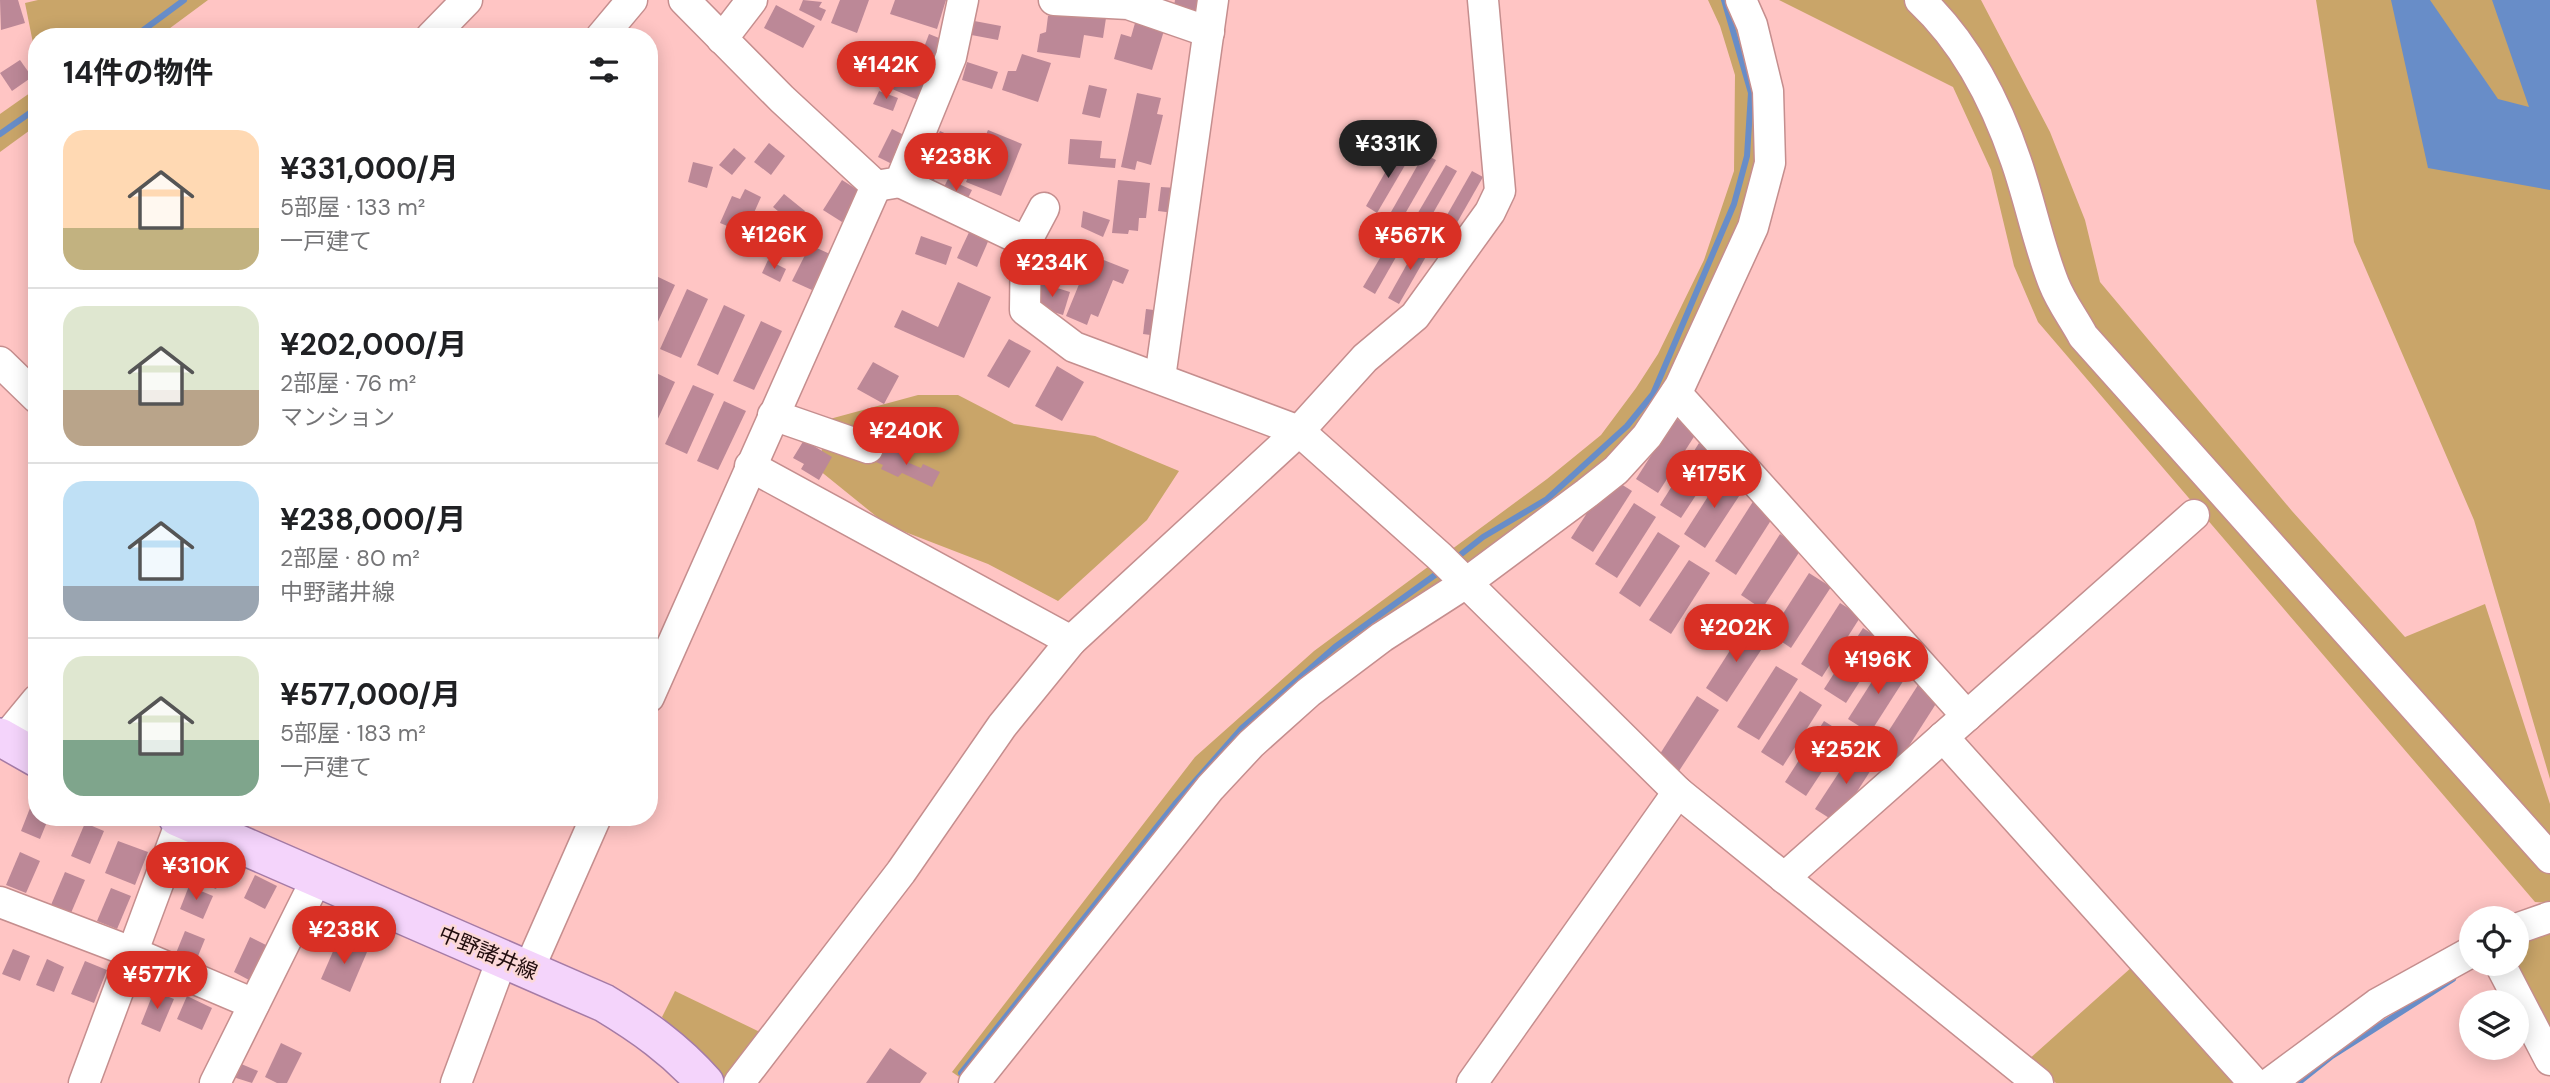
<!DOCTYPE html>
<html lang="ja">
<head>
<meta charset="utf-8">
<style>
  :root { --surface:#fff; --page:#f6f6f6; --text:#202124; --muted:#757577; --line:#e0e0e0; --accent:#d93025 }
  body { margin:0; font-family:"DM Sans","Noto Sans JP",sans-serif; background:var(--page); color:var(--text); height:100vh; display:flex; flex-direction:column; font-size:26px; white-space:nowrap }
  * { box-sizing:border-box; margin:0 }
  p { font-size:23px; color:var(--muted) }
  .icon { flex:none; width:38px; height:38px; fill:none; stroke:currentColor; stroke-width:2; stroke-linecap:round; stroke-linejoin:round }
  .map { position:relative; flex:1; overflow:hidden }
  .sheet { position:absolute; left:28px; top:28px; width:630px; height:798px; display:flex; flex-direction:column; background:var(--surface); border-radius:28px; box-shadow:0 4px 18px #0003 }
  .sheet>* { flex:none }
  .buttons { position:absolute; left:2459px; top:906px; display:grid; gap:14px }
  .buttons a { display:grid; place-items:center; width:70px; height:70px; border-radius:50%; background:var(--surface); box-shadow:0 4px 18px #0003; font-size:35px }
  .price { position:absolute; translate:-50% -60px; padding:0 16px; border-radius:24px; background:var(--accent); color:#fff; font-size:23px; line-height:46px; filter:drop-shadow(0 2px 4px #0008) }
  .price::after { content:''; position:absolute; left:50%; top:42px; width:21px; height:16px; margin-left:-10px; background:inherit; clip-path:polygon(0 0,100% 0,50% 100%) }
  .price.on { background:#222; color:#fff }
  ul { padding:0; list-style:none }
  li { display:flex; align-items:center; gap:21px; height:175px; padding:0 35px }
  li+li { border-top:2px solid var(--line) }
  li span { display:grid; place-items:center; flex:none; width:196px; height:140px; border-radius:21px; color:#555 }
  li>.icon { margin-inline-start:auto }
  span .icon { width:84px; height:84px; fill:#fffc; stroke-width:1 }
  li b { font-size:30px }
  h2 { display:flex; justify-content:space-between; align-items:center; height:84px; padding:0 35px; font-size:30px }
  .map>svg:first-child { display:block }
  .green { fill:#c9a569 }
  .water { fill:#688dc8 }
  .lines { fill:none; stroke-linecap:round; stroke-linejoin:round }
  .stream { stroke:#688dc8; stroke-width:6 }
  .building { fill:#bc8897 }
  .minor-casing { stroke:#c58e8e; stroke-width:33 }
  .major-casing { stroke:#a57ba6; stroke-width:40 }
  .minor { stroke:#fff; stroke-width:30 }
  .major { stroke:#f4d4fb; stroke-width:37 }
  .labels { text-anchor:middle; stroke-width:5; stroke-linejoin:round; paint-order:stroke }
  .street-label { font-size:21px; fill:#200c0d; stroke:#fcd9d8 }
</style>
</head>
<body>
<div class="map">
<svg width="2550" height="1083" viewBox="0 0 2550 1083">
  <rect width="100%" height="100%" fill="#ffc5c4"/>
  <g class="green">
    <path d="M38 0H208L158 37H37V63L25 3Z"/>
    <path d="M1708 0H1740L1769 159 1647 436 1251 744 968 1083 952 1072 1195 757 1314 651 1547 479 1601 435 1636 388 1658 354 1704 260 1734 171 1735 75 1720 26Z"/>
    <path d="M1779 0H1981L2050 132 2085 220 2100 282 2292 511 2405 637 2485 604 2550 804V903L2535 902 2038 322 2014 266 1991 170 1953 87Z"/>
    <path d="M2316 0H2550V779L2474 520 2354 242Z"/>
    <path d="M37 88V125L0 152V114Z"/>
    <path d="M918 395H958L1014 424 1095 436 1179 471 1147 520 1058 601 988 564 887 525 819 470 826 420Z"/>
    <path d="M2550 927V1036L2516 964 2517 945Z"/>
    <path d="M2142 958 2249 1083H2056L2028 1060Z"/>
    <path d="M675 991 762 1033 726 1083 662 1017Z"/>
  </g>
  <path class="water" d="M2391 0H2430L2498 99 2529 107 2492 0H2550V190L2428 168Z"/>
  <g class="lines">
    <g class="stream">
      <path d="M134 37 184 0"/>
      <path d="M0 134 37 108"/>
      <path d="M1455 559 1483 537 1547 499 1627 426 1653 394 1734 204 1747 156 1751 93 1724 0"/>
      <path d="M967 1077 961 1073 1175 804 1242 728 1335 647 1442 570"/>
      <path d="M2298 1083 2332 1056 2453 979"/>
    </g>
  </g>
  <g class="building">
    <path d="M0 0H18L25 23 1 30Z"/>
    <path d="M803 0 822 2 819 7 826 10 821 21 799 10Z"/>
    <path d="M840 0H869L857 33 831 23Z"/>
    <path d="M895 0H946L937 29 890 14Z"/>
    <path d="M1175 0H1203L1200 12 1174 6Z"/>
    <path d="M776 5 815 26 803 48 764 28Z"/>
    <path d="M1055 10 1106 18 1103 38 1084 35 1080 58 1037 52 1040 34 1046 32 1048 16 1056 14Z"/>
    <path d="M1137 16 1166 24 1152 70 1114 59 1121 34 1131 37Z"/>
    <path d="M969 20 1001 26 998 40 966 34Z"/>
    <path d="M929 34 944 40 937 56 923 50Z"/>
    <path d="M1022 54 1051 63 1038 102 1002 90 1008 71H1016Z"/>
    <path d="M20 60 32 77 12 91 0 73Z"/>
    <path d="M967 62 998 72 992 89 962 80Z"/>
    <path d="M907 65 934 75 923 102 892 89 898 73 903 75Z"/>
    <path d="M1089 85 1107 89 1100 118 1082 114Z"/>
    <path d="M879 91 898 98 893 111 873 104Z"/>
    <path d="M1137 93 1161 98 1157 114 1163 115 1151 165 1137 161 1135 170 1121 167Z"/>
    <path d="M892 129 908 137 894 165 878 157Z"/>
    <path d="M988 130 1022 144 1001 196 966 182Z"/>
    <path d="M940 131 953 137 931 187 917 181Z"/>
    <path d="M1070 139 1102 141 1100 158 1116 159 1115 168 1068 164Z"/>
    <path d="M769 143 785 156 771 175 754 162Z"/>
    <path d="M734 148 746 158 732 175 719 165Z"/>
    <path d="M1399 148 1411 155 1377 213 1366 206Z"/>
    <path d="M1424 154 1436 160 1402 219 1391 212Z"/>
    <path d="M693 162 713 167 707 188 688 182Z"/>
    <path d="M1446 165 1457 171 1424 229 1412 223Z"/>
    <path d="M1472 171 1483 177 1450 235 1439 229Z"/>
    <path d="M948 179 972 190 964 206 940 195Z"/>
    <path d="M842 180 861 192 842 222 823 210Z"/>
    <path d="M1118 180 1150 183 1146 218H1139L1138 231 1129 230 1128 234 1112 233Z"/>
    <path d="M1161 187 1177 188 1174 213 1158 211Z"/>
    <path d="M745 189 761 197 745 233 720 223 732 196 740 199Z"/>
    <path d="M784 194 805 211 794 224 773 207Z"/>
    <path d="M1083 211 1110 220 1103 237 1081 227Z"/>
    <path d="M971 228 990 237 977 267 957 258Z"/>
    <path d="M1397 229 1408 236 1375 294 1363 287Z"/>
    <path d="M921 236 952 247 946 265 915 254Z"/>
    <path d="M1421 239 1432 246 1399 304 1388 298Z"/>
    <path d="M810 245 830 254 812 290 792 281Z"/>
    <path d="M1091 255 1129 270 1123 284 1113 280 1098 317 1091 314 1087 325 1066 316Z"/>
    <path d="M768 260 786 269 780 282 762 273Z"/>
    <path d="M654 275 675 285 649 341V285Z"/>
    <path d="M958 282 991 297 964 358 894 327 902 310 938 327Z"/>
    <path d="M1041 283 1070 292 1063 315 1034 306Z"/>
    <path d="M687 289 708 299 681 358 660 349Z"/>
    <path d="M724 305 745 315 718 375 697 365Z"/>
    <path d="M1146 309 1161 311 1158 336 1143 334Z"/>
    <path d="M761 321 782 331 754 390 733 381Z"/>
    <path d="M1009 339 1031 351 1009 388 987 376Z"/>
    <path d="M873 362 899 376 884 404 857 389Z"/>
    <path d="M1057 366 1084 382 1062 421 1035 406Z"/>
    <path d="M654 372 675 382 649 438V382Z"/>
    <path d="M693 385 714 394 687 454 665 444Z"/>
    <path d="M724 401 746 411 718 470 697 461Z"/>
    <path d="M1675 418 1697 432 1658 493 1636 479Z"/>
    <path d="M804 440 832 457 819 480 801 469 804 464 793 458Z"/>
    <path d="M1699 443 1721 457 1681 518 1660 505Z"/>
    <path d="M889 448 909 457 907 462 921 468 923 464 940 472 932 487 902 473 898 477 881 469 883 465 876 462 882 450 887 453Z"/>
    <path d="M1723 473 1745 487 1705 548 1684 534Z"/>
    <path d="M1610 477 1632 491 1593 552 1571 538Z"/>
    <path d="M1754 500 1775 514 1736 575 1715 561Z"/>
    <path d="M1634 503 1656 517 1617 578 1595 564Z"/>
    <path d="M1658 532 1680 546 1640 607 1619 593Z"/>
    <path d="M1780 534 1802 548 1762 609 1741 595Z"/>
    <path d="M1689 560 1710 573 1671 634 1649 620Z"/>
    <path d="M1809 573 1831 587 1791 648 1770 634Z"/>
    <path d="M1840 603 1861 616 1822 677 1801 664Z"/>
    <path d="M1745 627 1767 641 1727 702 1706 688Z"/>
    <path d="M1863 628 1885 642 1846 703 1824 689Z"/>
    <path d="M1887 658 1909 672 1870 733 1848 719Z"/>
    <path d="M1776 666 1798 679 1759 740 1737 727Z"/>
    <path d="M1918 685 1939 699 1900 760 1879 746Z"/>
    <path d="M1800 691 1822 705 1783 766 1761 752Z"/>
    <path d="M1697 696 1719 710 1679 771 1658 757Z"/>
    <path d="M1824 721 1846 735 1806 796 1785 782Z"/>
    <path d="M1855 748 1876 762 1837 823 1815 809Z"/>
    <path d="M34 798 37 799V817H49L40 839 21 831Z"/>
    <path d="M85 823 104 831 90 864 71 856Z"/>
    <path d="M118 841 148 852 135 885 105 873Z"/>
    <path d="M20 852 40 861 26 893 6 885Z"/>
    <path d="M204 854 227 863 216 889 193 880Z"/>
    <path d="M65 872 85 880 71 913 51 905Z"/>
    <path d="M255 875 277 886 265 909 244 898Z"/>
    <path d="M189 886 213 896 203 919 180 909Z"/>
    <path d="M111 888 131 896 117 929 97 921Z"/>
    <path d="M185 931 205 939 194 966 174 958Z"/>
    <path d="M250 937 266 945 249 980 234 972Z"/>
    <path d="M338 940 367 952 350 992 321 979Z"/>
    <path d="M13 949 30 956 20 981 2 974Z"/>
    <path d="M47 959 64 967 54 992 36 985Z"/>
    <path d="M85 961 107 970 94 1003 71 994Z"/>
    <path d="M154 991 174 999 160 1032 141 1024Z"/>
    <path d="M187 996 212 1008 202 1030 177 1019Z"/>
    <path d="M281 1043 302 1053 287 1083H277L265 1077Z"/>
    <path d="M890 1048 927 1073 920 1083H866Z"/>
    <path d="M239 1063 258 1071 252 1083 233 1077Z"/>
  </g>
  <g class="lines">
    <g class="minor-casing">
      <g id="minor">
        <path d="M684 0 782 99 876 186"/>
        <path d="M1054 0 1128 4 1209 32"/>
        <path d="M1920 0C1966 43 1996 102 2016 161 2030 201 2038 244 2054 284 2061 302 2074 319 2083 336L2550 858"/>
        <path d="M431 37 467 0"/>
        <path d="M601 37 632 0"/>
        <path d="M722 39 752 0"/>
        <path d="M900 182 1026 242"/>
        <path d="M876 186 900 182 951 57 963 0"/>
        <path d="M1044 208 1026 242 1025 310 1074 347 1299 431 1439 556 1678 792 2038 1083"/>
        <path d="M0 362 37 398"/>
        <path d="M1160 378 1213 0"/>
        <path d="M1676 393 1967 716"/>
        <path d="M773 415 868 448"/>
        <path d="M750 466 1071 641"/>
        <path d="M649 697 876 186"/>
        <path d="M1943 737 2254 1083"/>
        <path d="M4 740 37 700"/>
        <path d="M1784 878 2194 515"/>
        <path d="M0 902 134 953 254 1004"/>
        <path d="M2516 929 2550 917"/>
        <path d="M2500 964 2550 1060"/>
        <path d="M528 971 596 817"/>
        <path d="M84 1083 182 819"/>
        <path d="M215 1083 317 878"/>
        <path d="M456 1083 502 959"/>
        <path d="M739 1083 901 872 1002 726 1071 641 1299 431 1365 358 1415 316 1490 212 1500 191 1483 0"/>
        <path d="M974 1083 1210 788 1251 744 1309 692 1382 637 1466 583 1587 493 1616 470 1647 436 1680 386 1753 227 1770 163 1768 91 1752 25 1741 0"/>
        <path d="M1472 1083 1678 792"/>
        <path d="M2270 1083 2377 1004 2471 952"/>
      </g>
    </g>
    <g class="major-casing">
      <g id="major">
        <path d="M0 737 37 758"/>
        <path d="M177 817 604 1003C642 1026 675 1049 705 1083"/>
      </g>
    </g>
    <use href="#minor" class="minor"/>
    <use href="#major" class="major"/>
  </g>
  <g class="labels">
    <g class="street-label">
      <text transform="translate(488 953) rotate(23)" y="7">中野諸井線</text>
    </g>
  </g>
</svg>
<div class="buttons">
<a><svg class="icon" aria-label="locate" viewBox="0 0 24 24"><circle cx="12" cy="12" r="6"/><path d="M12 2v4M12 18v4M2 12h4M18 12h4"/></svg></a>
<a><svg class="icon" aria-label="layers" viewBox="0 0 24 24"><path d="M12 4l9 5-9 5-9-5zM3 14l9 5 9-5"/></svg></a>
</div>
<b class="price" style="left:886px;top:101px">¥142K</b>
<b class="price on" style="left:1388px;top:180px">¥331K</b>
<b class="price" style="left:956px;top:193px">¥238K</b>
<b class="price" style="left:774px;top:271px">¥126K</b>
<b class="price" style="left:1410px;top:272px">¥567K</b>
<b class="price" style="left:1052px;top:299px">¥234K</b>
<b class="price" style="left:906px;top:467px">¥240K</b>
<b class="price" style="left:1714px;top:510px">¥175K</b>
<b class="price" style="left:1736px;top:664px">¥202K</b>
<b class="price" style="left:1878px;top:696px">¥196K</b>
<b class="price" style="left:1846px;top:786px">¥252K</b>
<b class="price" style="left:196px;top:902px">¥310K</b>
<b class="price" style="left:344px;top:966px">¥238K</b>
<b class="price" style="left:157px;top:1011px">¥577K</b>
<section class="sheet">
<h2>14件の物件<svg class="icon" aria-label="filters" viewBox="0 0 24 24"><path d="M4 7h16M4 17h16"/><circle cx="9" cy="7" r="2"/><circle cx="15" cy="17" r="2"/></svg></h2>
<ul>
<li><span style="background:linear-gradient(#ffd9b3 70%,#c2b280 0)"><svg class="icon" aria-label="home" viewBox="0 0 24 24"><path d="M3 11l9-7 9 7M6 9v11h12V9"/></svg></span><div><b>¥331,000/月</b><p>5部屋 · 133 m²</p><p>一戸建て</p></div></li>
<li><span style="background:linear-gradient(#dfe7d0 60%,#b9a48a 0)"><svg class="icon" aria-label="home" viewBox="0 0 24 24"><path d="M3 11l9-7 9 7M6 9v11h12V9"/></svg></span><div><b>¥202,000/月</b><p>2部屋 · 76 m²</p><p>マンション</p></div></li>
<li><span style="background:linear-gradient(#bfe0f5 75%,#9aa5b1 0)"><svg class="icon" aria-label="home" viewBox="0 0 24 24"><path d="M3 11l9-7 9 7M6 9v11h12V9"/></svg></span><div><b>¥238,000/月</b><p>2部屋 · 80 m²</p><p>中野諸井線</p></div></li>
<li><span style="background:linear-gradient(#dfe7d0 60%,#7fa58c 0)"><svg class="icon" aria-label="home" viewBox="0 0 24 24"><path d="M3 11l9-7 9 7M6 9v11h12V9"/></svg></span><div><b>¥577,000/月</b><p>5部屋 · 183 m²</p><p>一戸建て</p></div></li>
</ul>
</section>
</div>
</body>
</html>
